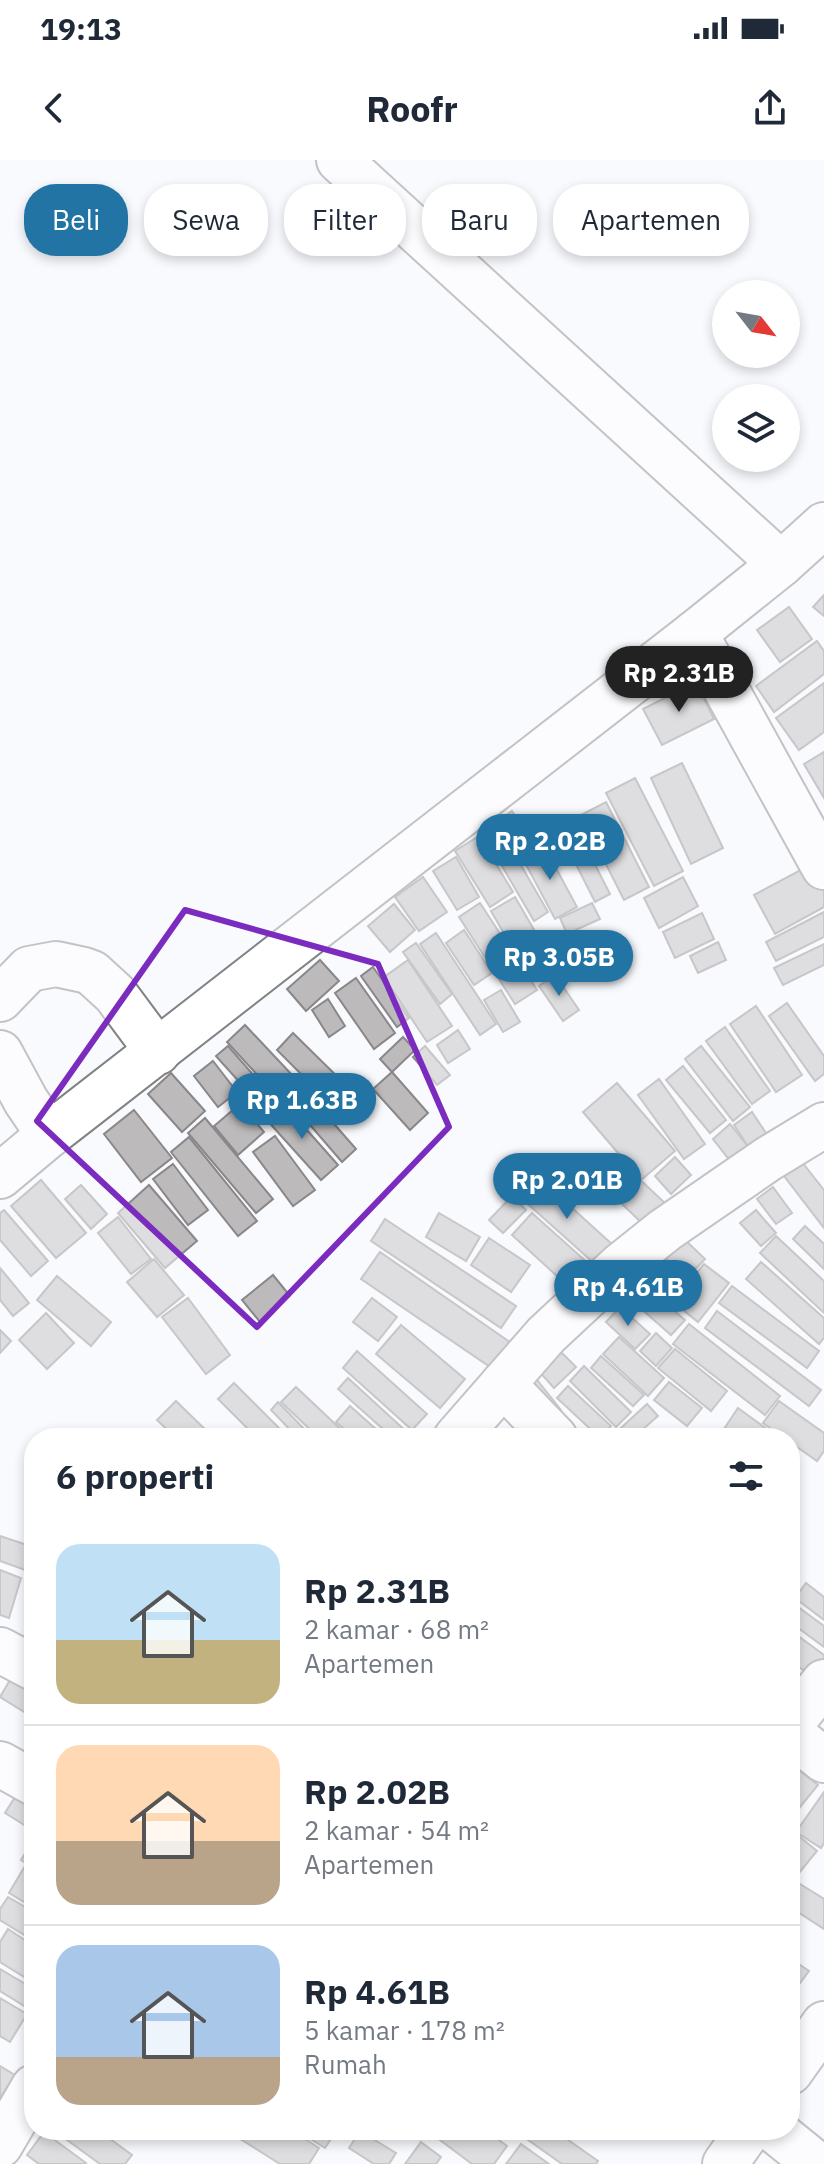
<!DOCTYPE html>
<html lang="id">
<head>
<meta charset="utf-8">
<style>
  :root { --surface:#fff; --page:#f6f6f7; --text:#1f2937; --muted:#747a83; --line:#e0e1e3; --accent:#2274a5 }
  body { margin:0; font-family:"IBM Plex Sans",sans-serif; background:var(--page); color:var(--text); height:100vh; display:flex; flex-direction:column; font-size:30px; white-space:nowrap }
  * { box-sizing:border-box; margin:0 }
  p { font-size:26px; color:var(--muted) }
  .icon { flex:none; width:44px; height:44px; fill:none; stroke:currentColor; stroke-width:2; stroke-linecap:round; stroke-linejoin:round }
  .map { position:relative; flex:1; overflow:hidden }
  .side { position:absolute; left:24px; top:1268px; width:776px; height:712px; display:flex; flex-direction:column; background:var(--surface); border-radius:32px; box-shadow:0 4px 12px #0003 }
  .side>* { flex:none }
  .banner { position:absolute; left:24px; top:24px; width:776px; height:72px; display:flex; gap:16px }
  .needle { width:52px; rotate:121deg }
  .fabs { position:absolute; left:712px; top:120px; display:grid; gap:16px }
  .fabs a { display:grid; place-items:center; width:88px; height:88px; border-radius:50%; background:var(--surface); box-shadow:0 4px 12px #0003; font-size:40px }
  .price { position:absolute; translate:-50% -68px; padding:0 18px; border-radius:28px; background:var(--accent); color:#fff; font-size:26px; line-height:52px; filter:drop-shadow(0 2px 4px #0008) }
  .price::after { content:''; position:absolute; left:50%; top:48px; width:24px; height:18px; margin-left:-12px; background:inherit; clip-path:polygon(0 0,100% 0,50% 100%) }
  .price.active { background:#222; color:#fff }
  ul { padding:0; list-style:none }
  li { display:flex; align-items:center; gap:24px; height:200px; padding:0 32px }
  li+li { border-top:2px solid var(--line) }
  li span { display:grid; place-items:center; flex:none; width:224px; height:160px; border-radius:24px; color:#555 }
  li>.icon { margin-inline-start:auto }
  span .icon { width:96px; height:96px; fill:#fffc; stroke-width:1 }
  li b { font-size:34px }
  h2 { display:flex; justify-content:space-between; align-items:center; height:96px; padding:0 32px; font-size:34px }
  .chip { padding:0 28px; border-radius:32px; background:var(--surface); box-shadow:0 4px 12px #0003; font-size:28px; line-height:72px }
  .chip.active { background:var(--accent); color:#fff }
  .status { display:flex; justify-content:space-between; align-items:center; height:56px; padding:0 40px; background:var(--surface); direction:ltr }
  .status svg { height:22px; fill:currentColor }
  header { display:flex; justify-content:space-between; align-items:center; height:104px; padding:0 32px; background:var(--surface); font-size:36px; font-weight:700 }
  .map>svg:first-child { display:block }
  .building { fill:#bdbabc; stroke:#898789; stroke-width:2 }
  .lines { fill:none; stroke-linecap:round; stroke-linejoin:round }
  .minor-casing { stroke:#818284; stroke-width:48 }
  .minor { stroke:#fff; stroke-width:44 }
  .marked { fill:none; stroke:#7b2cbf; stroke-width:6; stroke-linejoin:round }
</style>
</head>
<body>
<div class="status"><b>19:13</b><svg viewBox="0 0 49 12"><path d="M0 12V9h3v3zM5 12V6h3v6zM10 12V3h3v9zM15 12V0h3v12zM26 1h20v11H26zM47 4h2v5h-2z"/></svg></div>
<header><svg class="icon" aria-label="back" viewBox="0 0 24 24"><path d="M15 5l-7 7 7 7"/></svg>Roofr<svg class="icon" aria-label="share" viewBox="0 0 24 24"><path d="M12 15V3M7 8l5-5 5 5M5 13v7h14v-7"/></svg></header>
<div class="map">
<svg width="824" height="2004" viewBox="0 0 824 2004">
  <rect width="100%" height="100%" fill="#f9fafd"/>
  <g class="building">
    <path d="M824 435V456L813 447Z"/>
    <path d="M789 447 812 479 780 502 757 470Z"/>
    <path d="M817 481 824 491V514L774 552 756 526Z"/>
    <path d="M696 522 714 559 662 585 643 549Z"/>
    <path d="M824 523V572L799 590 776 558Z"/>
    <path d="M824 592V638L804 604Z"/>
    <path d="M682 603 723 688 691 704 651 618Z"/>
    <path d="M635 618 683 711 654 726 606 633Z"/>
    <path d="M606 642 649 727 624 740 581 655Z"/>
    <path d="M512 651 536 685 522 695 499 661Z"/>
    <path d="M572 659 610 734 595 742 557 667Z"/>
    <path d="M501 671 548 752 534 761 487 680Z"/>
    <path d="M479 676 513 732 490 747 455 691Z"/>
    <path d="M544 686 577 747 555 759 522 697Z"/>
    <path d="M456 697 479 737 457 750 433 711Z"/>
    <path d="M810 705 824 730V747L775 774 754 735Z"/>
    <path d="M423 717 447 752 419 771 395 737Z"/>
    <path d="M683 717 698 746 659 768 644 738Z"/>
    <path d="M515 737 555 806 531 820 491 751Z"/>
    <path d="M480 743 537 830 515 844 459 757Z"/>
    <path d="M592 743 600 759 567 774 560 758Z"/>
    <path d="M394 744 415 770 390 792 368 766Z"/>
    <path d="M824 752V777L776 801 766 782Z"/>
    <path d="M702 753 714 779 675 798 663 772Z"/>
    <path d="M464 770 492 813 474 825 446 783Z"/>
    <path d="M436 773 496 864 480 875 420 784Z"/>
    <path d="M718 782 726 800 698 813 690 796Z"/>
    <path d="M416 783 452 834 440 844 403 792Z"/>
    <path d="M824 784V805L783 825 774 808Z"/>
    <path d="M320 800 339 821 306 851 287 829Z"/>
    <path d="M408 800 452 866 427 882 384 817Z"/>
    <path d="M373 807 409 858 397 867 361 816Z"/>
    <path d="M555 815 579 850 563 861 539 826Z"/>
    <path d="M356 818 395 873 374 889 335 833Z"/>
    <path d="M501 830 520 862 503 872 484 840Z"/>
    <path d="M328 839 345 866 329 877 312 850Z"/>
    <path d="M787 843 824 896V914L815 921 769 856Z"/>
    <path d="M756 846 802 915 776 932 730 864Z"/>
    <path d="M245 865 293 916 274 933 227 882Z"/>
    <path d="M725 867 770 931 752 944 706 881Z"/>
    <path d="M458 870 470 889 448 903 437 885Z"/>
    <path d="M293 873 354 933 337 950 277 890Z"/>
    <path d="M403 877 415 890 392 912 380 899Z"/>
    <path d="M228 886 271 935 260 945 216 896Z"/>
    <path d="M425 886 450 915 437 925 413 897Z"/>
    <path d="M701 886 750 947 733 961 685 899Z"/>
    <path d="M213 901 237 932 218 947 194 916Z"/>
    <path d="M683 906 726 960 710 973 666 920Z"/>
    <path d="M392 912 428 953 410 970 373 929Z"/>
    <path d="M171 913 205 951 182 972 148 934Z"/>
    <path d="M659 919 705 984 684 999 638 935Z"/>
    <path d="M617 923 675 991 641 1020 583 952Z"/>
    <path d="M300 925 356 989 342 1002 286 937Z"/>
    <path d="M283 943 338 1005 321 1020 265 958Z"/>
    <path d="M240 944 264 972 238 995 214 966Z"/>
    <path d="M134 950 172 998 141 1022 104 974Z"/>
    <path d="M752 952 770 979 751 991 734 965Z"/>
    <path d="M205 958 273 1039 256 1053 188 973Z"/>
    <path d="M730 964 753 993 735 1007 713 979Z"/>
    <path d="M275 976 315 1030 293 1046 253 992Z"/>
    <path d="M189 977 257 1061 238 1076 171 992Z"/>
    <path d="M616 997 667 1045 646 1067 595 1018Z"/>
    <path d="M675 997 691 1015 671 1034 655 1016Z"/>
    <path d="M515 1000 531 1015 517 1031 501 1016Z"/>
    <path d="M802 1002 824 1030V1068L784 1016Z"/>
    <path d="M173 1004 208 1050 188 1065 153 1019Z"/>
    <path d="M538 1017 614 1086 596 1105 520 1037Z"/>
    <path d="M41 1020 86 1073 56 1098 11 1046Z"/>
    <path d="M81 1025 107 1054 91 1069 65 1039Z"/>
    <path d="M149 1025 197 1081 165 1108 118 1053Z"/>
    <path d="M773 1027 792 1053 776 1064 757 1039Z"/>
    <path d="M512 1036 526 1050 503 1073 489 1060Z"/>
    <path d="M4 1050 48 1101 31 1116 0 1080V1053Z"/>
    <path d="M756 1050 776 1073 761 1086 740 1063Z"/>
    <path d="M439 1053 480 1077 466 1101 426 1077Z"/>
    <path d="M532 1053 589 1104 569 1127 512 1075Z"/>
    <path d="M118 1057 151 1099 131 1114 98 1073Z"/>
    <path d="M385 1059 516 1146 501 1168 371 1081Z"/>
    <path d="M805 1066 824 1084V1109L793 1079Z"/>
    <path d="M680 1075 705 1099 687 1118 662 1095Z"/>
    <path d="M776 1076 824 1121V1153L760 1093Z"/>
    <path d="M489 1078 530 1105 511 1132 471 1105Z"/>
    <path d="M380 1092 517 1187 499 1213 361 1119Z"/>
    <path d="M154 1099 184 1135 157 1157 127 1122Z"/>
    <path d="M761 1102 824 1158V1178L819 1184 746 1119Z"/>
    <path d="M704 1104 729 1123 698 1162 673 1142Z"/>
    <path d="M0 1108 29 1143 13 1156 0 1140Z"/>
    <path d="M273 1115 290 1136 260 1162 242 1140Z"/>
    <path d="M57 1116 111 1162 91 1186 37 1140Z"/>
    <path d="M643 1124 685 1160 671 1175 630 1139Z"/>
    <path d="M732 1126 819 1191 807 1208 719 1143Z"/>
    <path d="M188 1138 230 1195 206 1214 162 1157Z"/>
    <path d="M372 1138 397 1157 378 1181 353 1162Z"/>
    <path d="M620 1147 650 1174 635 1189 606 1162Z"/>
    <path d="M717 1151 821 1230 809 1246 705 1168Z"/>
    <path d="M46 1153 74 1183 47 1209 19 1180Z"/>
    <path d="M689 1164 780 1236 765 1255 673 1184Z"/>
    <path d="M401 1165 465 1219 440 1248 376 1194Z"/>
    <path d="M0 1170 11 1181 0 1193Z"/>
    <path d="M656 1173 672 1188 656 1206 640 1191Z"/>
    <path d="M619 1177 664 1218 648 1236 603 1194Z"/>
    <path d="M675 1189 727 1231 711 1251 658 1208Z"/>
    <path d="M559 1190 576 1207 554 1228 538 1210Z"/>
    <path d="M357 1191 427 1254 412 1270 343 1208Z"/>
    <path d="M601 1196 644 1235 633 1246 591 1208Z"/>
    <path d="M584 1206 631 1252 616 1267 570 1221Z"/>
    <path d="M534 1216 561 1250 550 1259 523 1224Z"/>
    <path d="M348 1218 408 1273 404 1278H393L338 1229Z"/>
    <path d="M669 1222 702 1248 687 1266 654 1240Z"/>
    <path d="M234 1223 280 1269 272 1278H257L218 1239Z"/>
    <path d="M568 1226 611 1266 600 1278 557 1238Z"/>
    <path d="M296 1227 350 1278H319L281 1242Z"/>
    <path d="M176 1241 214 1278H176L157 1260Z"/>
    <path d="M779 1241 824 1273V1291L817 1301 790 1282V1278H784L763 1263Z"/>
    <path d="M278 1242 313 1278H298L271 1250Z"/>
    <path d="M647 1244 658 1256 633 1278H610Z"/>
    <path d="M350 1246 386 1278H354L336 1262Z"/>
    <path d="M738 1248 779 1278H737L724 1269Z"/>
    <path d="M0 1376 33 1387 25 1410 0 1401Z"/>
    <path d="M0 1410 21 1418 9 1458 0 1455Z"/>
    <path d="M806 1423 824 1437V1460L795 1438Z"/>
    <path d="M790 1441 824 1466V1487L790 1462Z"/>
    <path d="M790 1470 824 1495V1500L812 1516 790 1501Z"/>
    <path d="M20 1503 34 1512V1558L0 1537Z"/>
    <path d="M790 1603 818 1625 792 1657 790 1656Z"/>
    <path d="M20 1629 34 1637V1671L5 1653Z"/>
    <path d="M824 1632V1683L821 1688 796 1672Z"/>
    <path d="M790 1669 817 1691 799 1713 790 1705Z"/>
    <path d="M34 1679V1708L21 1700Z"/>
    <path d="M25 1706 34 1712V1748L9 1733Z"/>
    <path d="M792 1719 824 1739V1769L790 1747Z"/>
    <path d="M8 1737 34 1752V1781L0 1760V1749Z"/>
    <path d="M8 1769 34 1786V1823L0 1802V1782Z"/>
    <path d="M790 1798 809 1811 792 1834 790 1832Z"/>
    <path d="M0 1809 34 1829V1852L0 1831Z"/>
    <path d="M0 1838 27 1854 10 1882 0 1876Z"/>
    <path d="M0 1906 15 1915 0 1938Z"/>
    <path d="M62 1970H98L132 1995 125 2004H100L59 1974Z"/>
    <path d="M226 1970H291L319 1988 309 2004H280Z"/>
    <path d="M296 1970H337L325 1988Z"/>
    <path d="M447 1970H485L507 1986 494 2004H472L440 1980Z"/>
    <path d="M519 1970H554L598 2001 596 2004H562L517 1972Z"/>
    <path d="M360 1971 396 1993 389 2004H374L349 1988Z"/>
    <path d="M44 1972 86 2003 85 2004H39L27 1995Z"/>
    <path d="M421 1982 441 1997 436 2004H405Z"/>
    <path d="M521 1984 549 2004H506Z"/>
  </g>
  <g class="lines">
    <g class="minor-casing">
      <g id="minor">
        <path d="M339 0 781 404"/>
        <path d="M695 473 824 707"/>
        <path d="M0 839 29 809 56 804 84 810 92 813 115 834 158 892"/>
        <path d="M0 893 26 941 49 975"/>
        <path d="M0 1016 49 975 695 473 781 404 824 365"/>
        <path d="M503 1224 555 1278"/>
        <path d="M456 1278 546 1175 620 1106 665 1070 768 999 824 965"/>
        <path d="M0 1490 34 1508"/>
        <path d="M790 1565 824 1522"/>
        <path d="M790 1573 824 1600"/>
        <path d="M0 1604 34 1623"/>
        <path d="M790 1912 824 1864"/>
        <path d="M774 1970 816 2004"/>
        <path d="M0 1985 34 1927"/>
        <path d="M725 2004 749 1970"/>
      </g>
    </g>
    <use href="#minor" class="minor"/>
  </g>
  <path d="M0 0H824V2004H0ZM185 750 378 804 449 967 257 1167 37 961Z" fill="#f9fafd" fill-opacity=".55" fill-rule="evenodd"/>
  <path class="marked" d="M185 750 378 804 449 967 257 1167 37 961Z"/>
</svg>
<div class="fabs">
<a><svg class="needle" viewBox="-14 -14 28 28"><path d="M0-13l5 13h-10z" fill="#e53935"/><path d="M0 13l5-13h-10z" fill="#747a83"/></svg></a>
<a><svg class="icon" aria-label="layers" viewBox="0 0 24 24"><path d="M12 4l9 5-9 5-9-5zM3 14l9 5 9-5"/></svg></a>
</div>
<b class="price active" style="left:679px;top:554px">Rp 2.31B</b>
<b class="price" style="left:550px;top:722px">Rp 2.02B</b>
<b class="price" style="left:559px;top:838px">Rp 3.05B</b>
<b class="price" style="left:302px;top:981px">Rp 1.63B</b>
<b class="price" style="left:567px;top:1061px">Rp 2.01B</b>
<b class="price" style="left:628px;top:1168px">Rp 4.61B</b>
<div class="banner">
<a class="chip active">Beli</a>
<a class="chip">Sewa</a>
<a class="chip">Filter</a>
<a class="chip">Baru</a>
<a class="chip">Apartemen</a>
</div>
<section class="side">
<h2>6 properti<svg class="icon" aria-label="filters" viewBox="0 0 24 24"><path d="M4 7h16M4 17h16"/><circle cx="9" cy="7" r="2"/><circle cx="15" cy="17" r="2"/></svg></h2>
<ul>
<li><span style="background:linear-gradient(#bfe0f5 60%,#c2b280 0)"><svg class="icon" aria-label="home" viewBox="0 0 24 24"><path d="M3 11l9-7 9 7M6 9v11h12V9"/></svg></span><div><b>Rp 2.31B</b><p>2 kamar · 68 m²</p><p>Apartemen</p></div></li>
<li><span style="background:linear-gradient(#ffd9b3 60%,#b9a48a 0)"><svg class="icon" aria-label="home" viewBox="0 0 24 24"><path d="M3 11l9-7 9 7M6 9v11h12V9"/></svg></span><div><b>Rp 2.02B</b><p>2 kamar · 54 m²</p><p>Apartemen</p></div></li>
<li><span style="background:linear-gradient(#a9c7e8 70%,#b9a48a 0)"><svg class="icon" aria-label="home" viewBox="0 0 24 24"><path d="M3 11l9-7 9 7M6 9v11h12V9"/></svg></span><div><b>Rp 4.61B</b><p>5 kamar · 178 m²</p><p>Rumah</p></div></li>
</ul>
</section>
</div>
</body>
</html>
